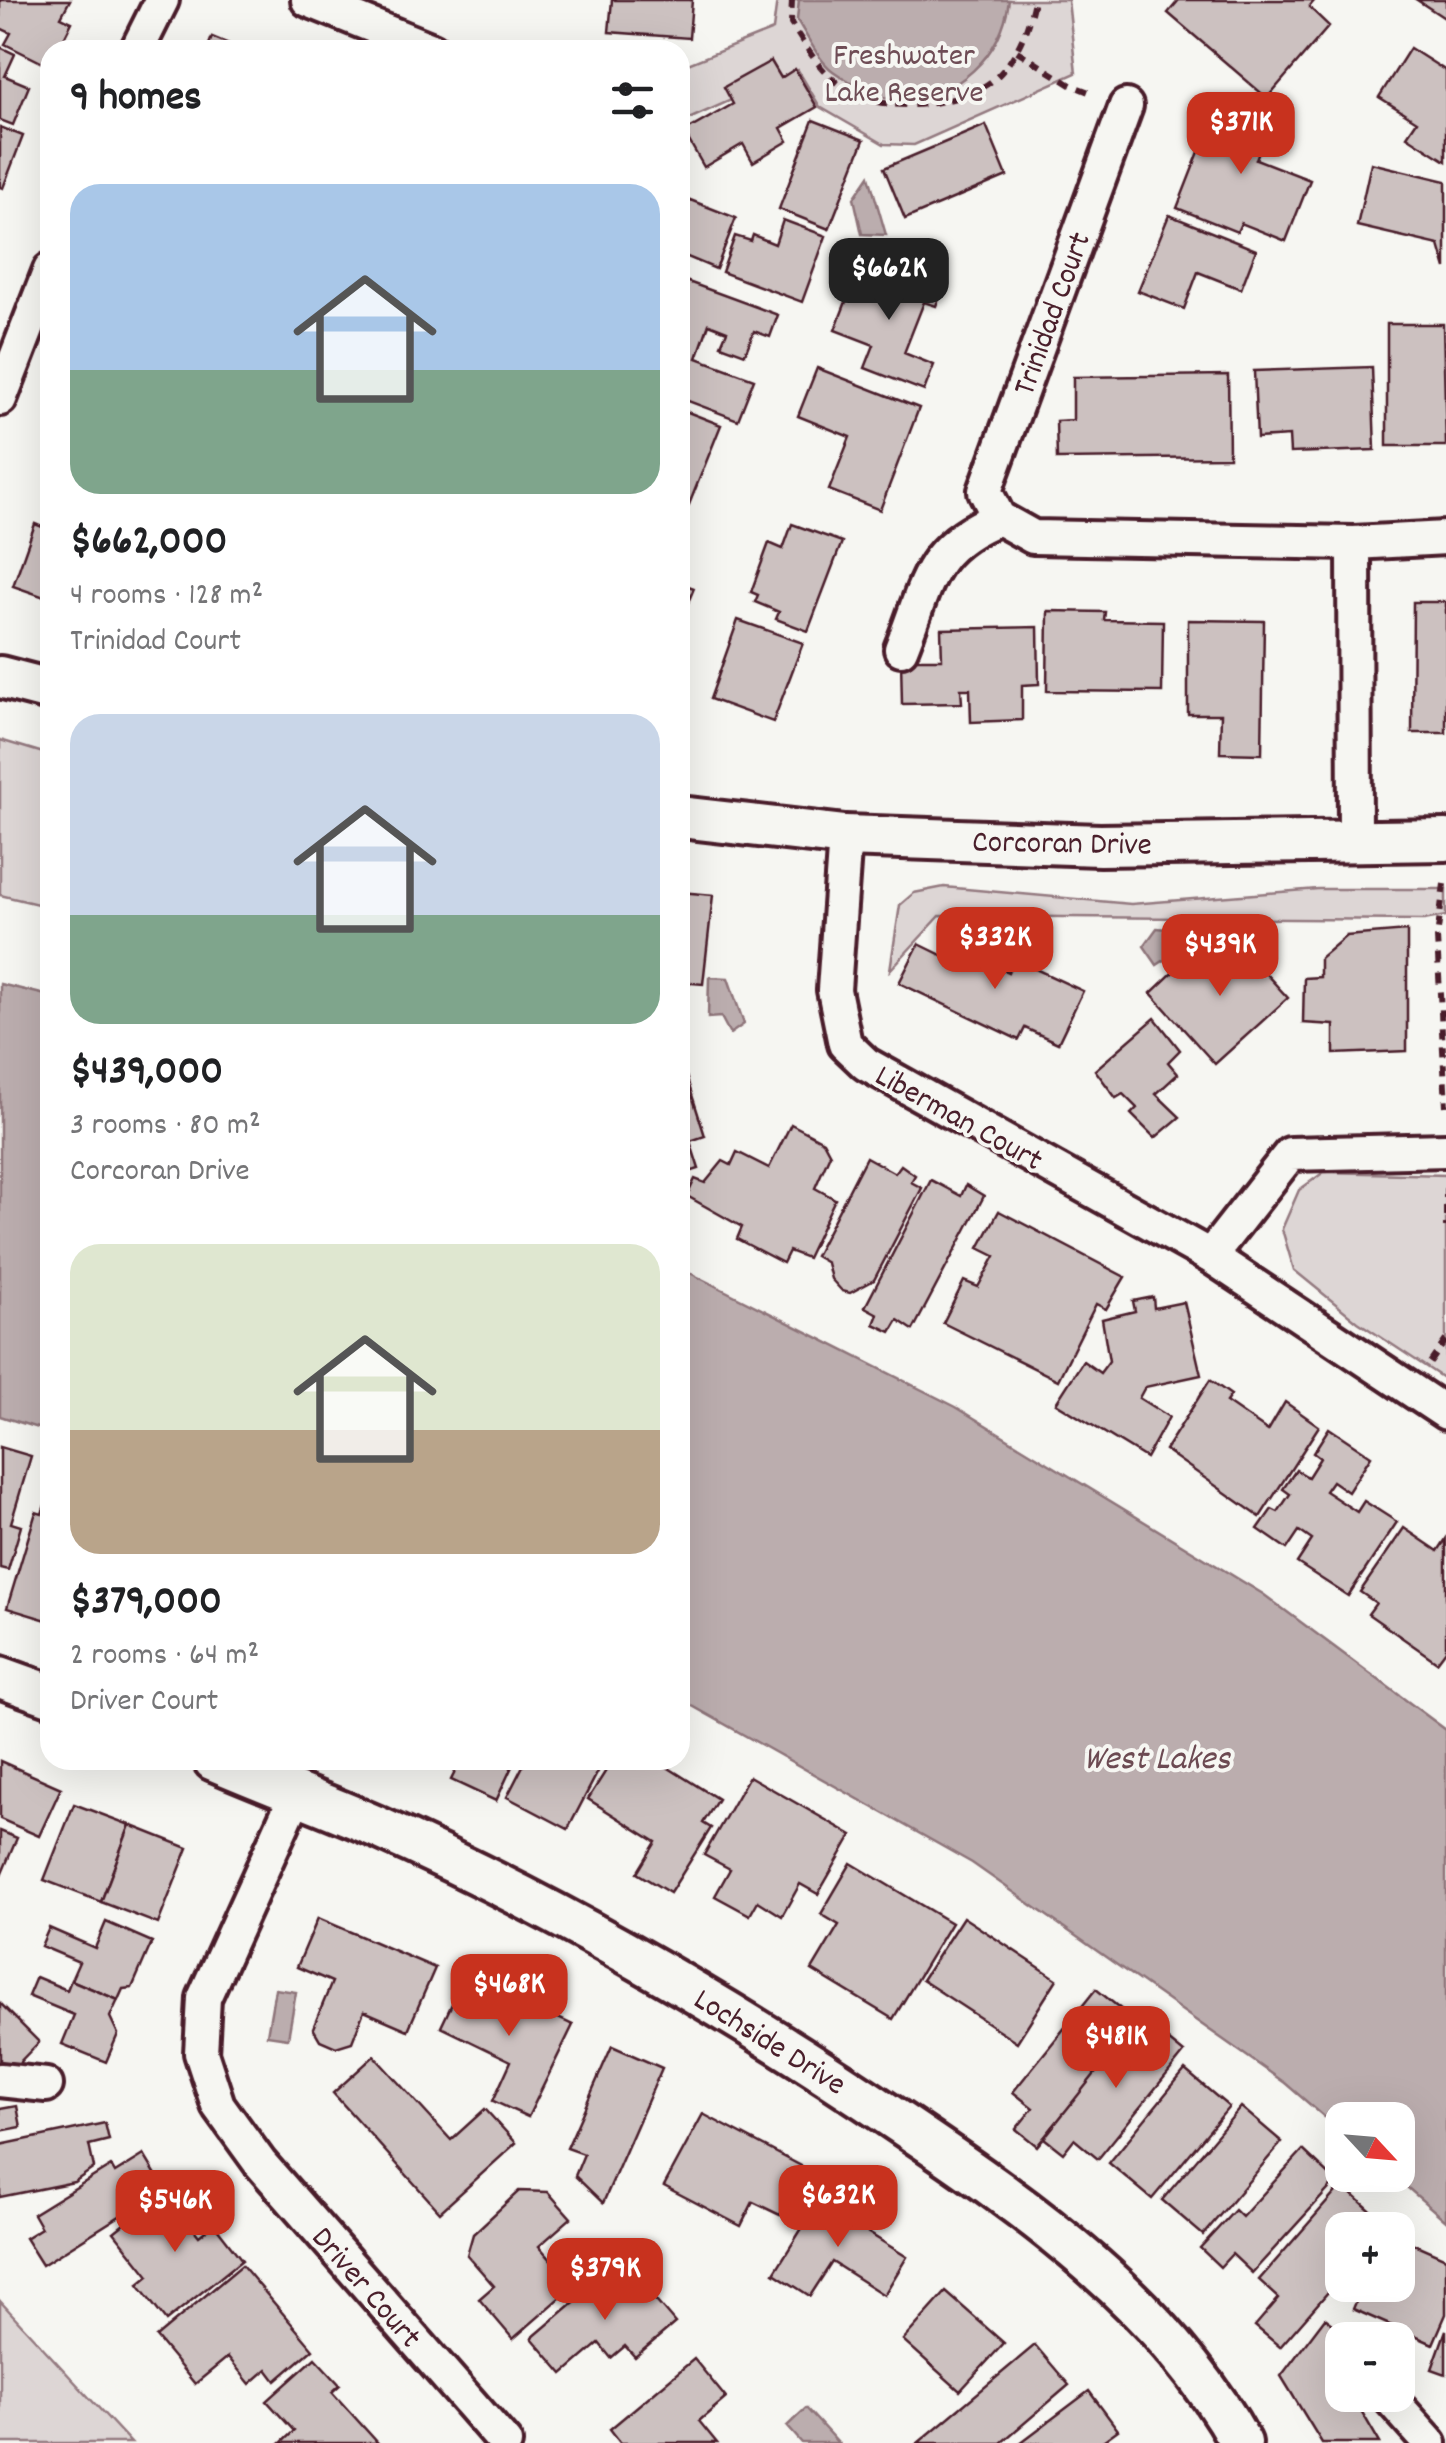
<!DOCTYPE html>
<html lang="en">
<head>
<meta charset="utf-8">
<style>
  :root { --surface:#fff; --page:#f6f6f6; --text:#202124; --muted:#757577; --accent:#c8321e }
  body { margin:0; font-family:Dekko,sans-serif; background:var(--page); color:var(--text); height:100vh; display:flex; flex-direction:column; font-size:38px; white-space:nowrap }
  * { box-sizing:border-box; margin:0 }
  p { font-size:32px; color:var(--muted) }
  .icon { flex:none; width:55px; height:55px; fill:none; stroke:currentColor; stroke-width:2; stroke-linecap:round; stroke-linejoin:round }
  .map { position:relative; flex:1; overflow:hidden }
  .sheet { position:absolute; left:40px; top:40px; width:650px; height:1730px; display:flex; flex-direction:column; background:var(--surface); border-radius:30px; box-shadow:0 10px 40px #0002 }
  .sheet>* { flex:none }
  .needle { width:65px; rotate:116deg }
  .controls { position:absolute; left:1325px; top:2102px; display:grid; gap:20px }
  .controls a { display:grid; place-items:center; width:90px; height:90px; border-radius:20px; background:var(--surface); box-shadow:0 10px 40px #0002; font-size:50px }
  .price { position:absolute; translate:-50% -85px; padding:0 22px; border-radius:20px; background:var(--accent); color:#fff; font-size:32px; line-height:65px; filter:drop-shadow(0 2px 5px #0008) }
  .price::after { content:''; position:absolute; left:50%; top:60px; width:30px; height:22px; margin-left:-15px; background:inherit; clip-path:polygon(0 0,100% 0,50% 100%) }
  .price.current { background:#222; color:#fff }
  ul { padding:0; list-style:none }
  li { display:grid; align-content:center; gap:20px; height:530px; padding:0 30px }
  li span { display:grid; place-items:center; height:310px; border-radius:30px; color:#555 }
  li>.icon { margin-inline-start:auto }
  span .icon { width:180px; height:180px; fill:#fffc; stroke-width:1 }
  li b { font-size:42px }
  h2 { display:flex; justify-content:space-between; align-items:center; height:120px; padding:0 30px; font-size:42px }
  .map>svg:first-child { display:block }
  .green { fill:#ddd6d5; stroke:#947a80; stroke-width:2.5 }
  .water { fill:#bbadae; stroke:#8e747a; stroke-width:2.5 }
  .building { fill:#ccc1c0; stroke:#4a1f2b; stroke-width:2.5 }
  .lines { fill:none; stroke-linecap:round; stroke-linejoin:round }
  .minor-casing { stroke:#4a1f2b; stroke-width:40 }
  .tertiary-casing { stroke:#4a1f2b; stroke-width:48 }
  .path { stroke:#4a1f2b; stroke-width:6; stroke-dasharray:10 8; stroke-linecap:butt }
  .minor { stroke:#f6f6f2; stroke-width:32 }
  .tertiary { stroke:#f6f6f2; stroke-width:40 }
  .labels { text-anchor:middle; stroke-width:8; stroke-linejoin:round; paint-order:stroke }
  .park-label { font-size:32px; fill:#6f4d56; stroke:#f6f6f2 }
  .street-label { font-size:32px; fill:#4a1f2b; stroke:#f6f6f2 }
  .water-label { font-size:35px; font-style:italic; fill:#6c4a52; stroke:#f6f6f2 }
</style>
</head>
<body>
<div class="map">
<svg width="1446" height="2443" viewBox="0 0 1446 2443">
  <rect width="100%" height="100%" fill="#f6f6f2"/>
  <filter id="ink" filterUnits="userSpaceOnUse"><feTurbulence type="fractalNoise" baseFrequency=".01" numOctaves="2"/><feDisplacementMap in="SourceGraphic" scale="20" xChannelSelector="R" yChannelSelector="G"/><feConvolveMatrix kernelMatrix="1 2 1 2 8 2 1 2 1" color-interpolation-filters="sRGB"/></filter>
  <g filter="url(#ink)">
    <g class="green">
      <path d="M777 0H1068L1076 73 914 145 884 144 820 107 798 70 680 123V67L773 30Z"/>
      <path d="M0 740 50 755V907L0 895Z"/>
      <path d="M944 887 1131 904 1318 889H1446V916L1424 920 940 916 890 970 900 905 914 893Z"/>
      <path d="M1324 1172 1446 1175V1380L1358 1322 1294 1270 1282 1229 1299 1190Z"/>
      <path d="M0 2301 131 2443H0Z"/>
    </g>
    <g class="water">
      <path d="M799 0H1009C1002 56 957 99 898 100 882 100 847 81 833 71 819 61 807 36 797 20Z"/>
      <path d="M869 176 886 235 862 234 854 198Z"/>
      <path d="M1157 928 1197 932 1194 954H1174L1157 965 1144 946Z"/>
      <path d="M709 977 728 978 744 1024 730 1034 721 1017 708 1018Z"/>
      <path d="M0 984 50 996V1432L0 1416Z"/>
      <path d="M680 1268 956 1407 1263 1594 1446 1730V2221L1393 2175H1398V2120H1342V2132L1285 2083 972 1863 680 1699Z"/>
      <path d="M275 1989 296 1992 288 2038 267 2035Z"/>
      <path d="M806 2408 838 2443H802L787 2426Z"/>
    </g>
    <g class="building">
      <path d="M0 0H70L61 17 72 22 58 50H50L49 66 5 44 11 33 0 28Z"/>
      <path d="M612 0H692L689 38 609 32Z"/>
      <path d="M1179 0H1315L1309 7 1329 26 1267 98 1168 13Z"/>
      <path d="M1417 0H1446V19Z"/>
      <path d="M212 37 243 50H207Z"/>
      <path d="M0 47 15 54 5 76 29 86 13 125 0 120Z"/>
      <path d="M1410 48 1446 71V161L1407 136 1417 121 1379 97Z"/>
      <path d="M771 61 781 78 795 69 817 107 781 128 788 141 753 162 743 144 704 167 684 132 733 104 724 87Z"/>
      <path d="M1220 98 1272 118 1256 159 1310 180 1286 241 1241 223 1237 232 1177 208Z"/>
      <path d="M813 120 864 140 829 229 779 209Z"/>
      <path d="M986 125 1007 176 905 219 884 168Z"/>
      <path d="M0 127 23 136 3 188 0 187Z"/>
      <path d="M1371 163 1446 181V269L1439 245 1357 226Z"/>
      <path d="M680 196 736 218 716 269 680 254Z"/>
      <path d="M1169 215 1256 250 1241 289 1198 272 1184 309 1138 291Z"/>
      <path d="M783 220 826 236 802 302 722 272 735 236 751 241 753 235 775 244Z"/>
      <path d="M859 268 906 286 911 273 944 285 936 306 924 302 904 353 934 365 924 391 865 368 874 345 835 330Z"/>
      <path d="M680 279 778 315 770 337 754 331 745 354 721 345 727 331 709 324 697 358 754 379 738 420 680 398Z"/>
      <path d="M1387 324H1443L1446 446H1387Z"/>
      <path d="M1372 367 1375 450 1290 453 1289 436 1257 438 1254 371Z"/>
      <path d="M817 368 919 408 880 510 829 490 850 437 798 416Z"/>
      <path d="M1228 375 1229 457 1057 459 1056 421 1073 420V377Z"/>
      <path d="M680 409 721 425 680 527Z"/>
      <path d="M35 524 50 530V599L13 586Z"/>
      <path d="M792 524 842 542 808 631 776 619 779 612 755 602 758 595 751 592 769 543 783 549Z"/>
      <path d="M680 583 694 588 680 622Z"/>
      <path d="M1413 602H1446V733H1412Z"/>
      <path d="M1048 611 1105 612 1104 620 1163 621 1162 692 1047 691Z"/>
      <path d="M738 620 803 643 773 722 710 699Z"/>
      <path d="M1188 620 1264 621 1262 754 1220 753 1221 714H1188Z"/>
      <path d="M1038 627 1039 684 1022 685V720L971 722 970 689H961L962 703 902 704 901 659H942L941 629Z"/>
      <path d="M680 892 713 895 703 984 680 982Z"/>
      <path d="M1407 931V1051L1334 1054V1025L1303 1023 1304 978 1320 977V958L1346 936Z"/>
      <path d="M1234 939 1288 998 1215 1064 1151 993 1189 957 1201 969Z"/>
      <path d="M919 944 952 960 958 948 1008 972 1014 959 1083 991 1058 1043 1025 1028 1019 1040 899 983Z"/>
      <path d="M1155 1018 1180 1050 1168 1062 1178 1074 1156 1094 1180 1117 1155 1138 1131 1114 1137 1108 1123 1094 1116 1098 1095 1070Z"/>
      <path d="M680 1057 705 1136 690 1141 699 1169 680 1175Z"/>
      <path d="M791 1124 823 1141 830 1154 815 1188 835 1199 807 1258 789 1251 783 1263 737 1239 742 1227 687 1196 695 1179 705 1183 723 1161 731 1165 737 1152 769 1168Z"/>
      <path d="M866 1157 895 1173 901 1165 915 1175 911 1182 922 1188 874 1280 850 1293 842 1291 831 1279 827 1263 815 1256Z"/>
      <path d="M931 1180 961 1196 966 1185 984 1196 913 1330 898 1320 891 1332 874 1324 878 1314 865 1307Z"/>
      <path d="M999 1211 1125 1277 1106 1309 1096 1304 1058 1380 943 1323 964 1281 978 1287 995 1256 979 1248Z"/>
      <path d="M1153 1297 1154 1308 1184 1302 1201 1375 1145 1387 1139 1398 1169 1417 1146 1458 1056 1403 1083 1361 1100 1373 1109 1361 1102 1319 1135 1311 1133 1301Z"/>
      <path d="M1210 1380 1231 1395 1226 1402 1268 1431 1285 1402 1319 1426 1260 1517 1165 1450Z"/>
      <path d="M1329 1428 1371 1456 1348 1492 1332 1481 1325 1491 1357 1512 1364 1501 1397 1522 1348 1596 1297 1563 1312 1540 1299 1531 1287 1549 1258 1529 1272 1509 1278 1512 1290 1494 1283 1489 1296 1470 1308 1477 1320 1458 1313 1453Z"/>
      <path d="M0 1447 31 1456 11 1523 21 1526 8 1570 0 1568Z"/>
      <path d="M50 1490V1621L7 1608 36 1512 42 1514Z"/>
      <path d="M1404 1528 1438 1551 1446 1539V1650L1437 1662 1368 1614 1376 1603 1360 1592Z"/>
      <path d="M461 1760H515L496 1801 451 1780Z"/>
      <path d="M526 1760 603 1762 568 1829 507 1797Z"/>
      <path d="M623 1760H656L718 1799 703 1823 711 1828 670 1893 637 1873 656 1842 588 1799 612 1761 619 1766Z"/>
      <path d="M0 1761 61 1788 39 1836 0 1819Z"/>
      <path d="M749 1776 852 1835 818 1894 800 1884 782 1916 758 1901 750 1915 715 1896 730 1869 704 1855Z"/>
      <path d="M74 1804 130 1825 101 1902 44 1880Z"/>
      <path d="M130 1825 188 1848 158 1924 101 1902Z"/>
      <path d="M0 1831 17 1838 0 1878Z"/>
      <path d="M851 1863 951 1923 893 2019 812 1970 839 1925 821 1914Z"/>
      <path d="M963 1917 1057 1979 1017 2042 922 1980Z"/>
      <path d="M318 1918 435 1968 408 2030 364 2011 352 2042 336 2047 320 2040 313 2028 332 1982 297 1967Z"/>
      <path d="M106 1922 152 1942 132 1988 123 1989 118 2000 71 1980 79 1962 41 1946 49 1928 95 1948Z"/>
      <path d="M466 1974 573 2025 528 2117 493 2101 511 2061 441 2027Z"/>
      <path d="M36 1977 67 1990 71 1980 118 2000 110 2017 118 2034 106 2062 62 2044 74 2015 28 1996Z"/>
      <path d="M1096 1989 1138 2023 1037 2146 1016 2129 1033 2108 1013 2092Z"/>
      <path d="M0 2003 39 2042 9 2073 0 2064Z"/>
      <path d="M1140 2017 1184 2053 1098 2159 1074 2139 1063 2153 1044 2138Z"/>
      <path d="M612 2046 662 2068 603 2203 575 2176 584 2154 567 2148Z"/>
      <path d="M374 2056 451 2140 485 2109 516 2143 440 2212 333 2093Z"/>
      <path d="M1185 2070 1229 2107 1152 2199 1109 2163Z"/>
      <path d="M17 2106 21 2127 0 2131V2109Z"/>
      <path d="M1241 2107 1282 2142 1203 2235 1162 2200Z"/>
      <path d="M703 2114 805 2168 780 2215 753 2202 741 2226 664 2186Z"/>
      <path d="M105 2123 109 2140 89 2145 94 2168 74 2182 0 2197V2145Z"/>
      <path d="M1303 2150 1336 2181 1252 2273 1232 2254 1220 2267 1200 2248 1235 2210 1242 2217Z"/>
      <path d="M144 2155 164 2188 42 2265 25 2238 41 2228 33 2214 111 2166 115 2173Z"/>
      <path d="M1342 2185 1387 2225 1383 2230H1342V2276L1280 2347 1255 2326 1279 2298 1259 2280Z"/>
      <path d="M519 2191 548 2192 571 2218 539 2246 574 2286 513 2339 479 2299 494 2286 467 2255 473 2234Z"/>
      <path d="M164 2192 199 2236 214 2224 242 2260 166 2321 138 2285 149 2276 114 2232Z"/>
      <path d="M824 2193 863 2218 859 2227 907 2257 884 2295 832 2262 810 2296 774 2273Z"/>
      <path d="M1398 2237 1446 2258V2314L1433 2344 1353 2309 1363 2285H1398Z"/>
      <path d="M242 2265 313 2349 276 2381 267 2369 250 2384 228 2357 195 2384 156 2337Z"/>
      <path d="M627 2267 675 2323 635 2357 625 2346 611 2358 599 2343 563 2374 532 2338 586 2292 590 2297Z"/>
      <path d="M946 2292 1004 2343 960 2391 903 2340Z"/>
      <path d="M1325 2318 1354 2340H1342V2395H1352L1380 2443H1322L1281 2376Z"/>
      <path d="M1446 2330V2374L1432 2369Z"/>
      <path d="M1035 2345 1069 2385 1001 2443H918Z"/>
      <path d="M315 2358 340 2385 332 2392 378 2443H281L294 2431 267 2401Z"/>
      <path d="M694 2359 726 2398 699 2421 717 2443H621L610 2429Z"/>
      <path d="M1089 2391 1118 2430 1100 2443H1020Z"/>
    </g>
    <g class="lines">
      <g class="minor-casing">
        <g id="minor">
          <path d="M308 0 432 50"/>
          <path d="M137 50 162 0"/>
          <path d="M1126 106 985 491 999 518 1033 537 1354 543"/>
          <path d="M0 399 50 270"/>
          <path d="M901 649C928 582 927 547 999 518"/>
          <path d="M845 836 834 990 845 1044 866 1064 1210 1256 1446 1413"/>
          <path d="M1355 840 1354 543 1446 538"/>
          <path d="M1210 1256 1290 1154 1446 1150"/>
          <path d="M296 1795 204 1998 201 2053 218 2105 260 2163 505 2443"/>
          <path d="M0 2080 46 2085"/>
          <path d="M1387 2395 1430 2443"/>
        </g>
      </g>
      <g class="tertiary-casing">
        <g id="tertiary">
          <path d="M0 677 50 690"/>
          <path d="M680 817 845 836 1100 845 1446 840"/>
          <path d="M0 1677 50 1695"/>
          <path d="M214 1760C267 1783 322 1803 375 1826 560 1908 735 2011 902 2124 1030 2210 1165 2305 1241 2443"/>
        </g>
      </g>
      <g class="path">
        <path d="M792 0 791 24C803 42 816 65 833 79 871 114 935 110 979 89 1011 74 1028 32 1034 0"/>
        <path d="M1017 51 1071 85 1094 94"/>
        <path d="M1444 884 1437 938 1446 1106"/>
        <path d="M1446 1188V1227"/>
        <path d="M1430 1363 1446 1340"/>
      </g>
      <use href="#minor" class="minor"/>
      <use href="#tertiary" class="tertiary"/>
    </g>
  </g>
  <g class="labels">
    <g class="park-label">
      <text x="904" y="64">Freshwater<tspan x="904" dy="37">Lake Reserve</tspan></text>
    </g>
    <g class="street-label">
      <text transform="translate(1050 313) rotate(-70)" y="11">Trinidad Court</text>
      <text transform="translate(1062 841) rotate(1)" y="11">Corcoran Drive</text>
      <text transform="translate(960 1116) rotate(29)" y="11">Liberman Court</text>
      <text transform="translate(771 2040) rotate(32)" y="11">Lochside Drive</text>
      <text transform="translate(368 2286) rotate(49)" y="11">Driver Court</text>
    </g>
    <g class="water-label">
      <text x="1157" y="1768">West Lakes</text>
    </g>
  </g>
</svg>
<div class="controls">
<a><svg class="needle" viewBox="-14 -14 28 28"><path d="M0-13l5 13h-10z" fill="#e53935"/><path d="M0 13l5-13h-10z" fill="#757577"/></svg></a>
<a>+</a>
<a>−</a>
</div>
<b class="price" style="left:1241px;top:177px">$371K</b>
<b class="price current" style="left:889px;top:323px">$662K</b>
<b class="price" style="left:995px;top:992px">$332K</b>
<b class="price" style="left:1220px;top:999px">$439K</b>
<b class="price" style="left:509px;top:2039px">$468K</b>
<b class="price" style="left:1116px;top:2091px">$481K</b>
<b class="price" style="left:838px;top:2250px">$632K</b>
<b class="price" style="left:175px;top:2255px">$546K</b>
<b class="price" style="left:605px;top:2323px">$379K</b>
<section class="sheet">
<h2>9 homes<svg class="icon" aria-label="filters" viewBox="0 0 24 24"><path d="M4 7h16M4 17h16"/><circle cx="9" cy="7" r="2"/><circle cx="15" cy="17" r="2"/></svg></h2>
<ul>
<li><span style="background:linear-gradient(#a9c7e8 60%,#7fa58c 0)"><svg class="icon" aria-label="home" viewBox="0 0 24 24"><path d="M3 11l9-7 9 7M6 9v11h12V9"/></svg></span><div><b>$662,000</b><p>4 rooms · 128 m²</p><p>Trinidad Court</p></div></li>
<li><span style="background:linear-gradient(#c9d6e8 65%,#7fa58c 0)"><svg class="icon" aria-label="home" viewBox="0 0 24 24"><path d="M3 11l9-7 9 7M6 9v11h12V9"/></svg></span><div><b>$439,000</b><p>3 rooms · 80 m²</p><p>Corcoran Drive</p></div></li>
<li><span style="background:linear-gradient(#dfe7d0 60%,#b9a48a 0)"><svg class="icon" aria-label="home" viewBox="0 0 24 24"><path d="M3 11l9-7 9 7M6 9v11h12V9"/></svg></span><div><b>$379,000</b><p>2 rooms · 64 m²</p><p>Driver Court</p></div></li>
</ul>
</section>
</div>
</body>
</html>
